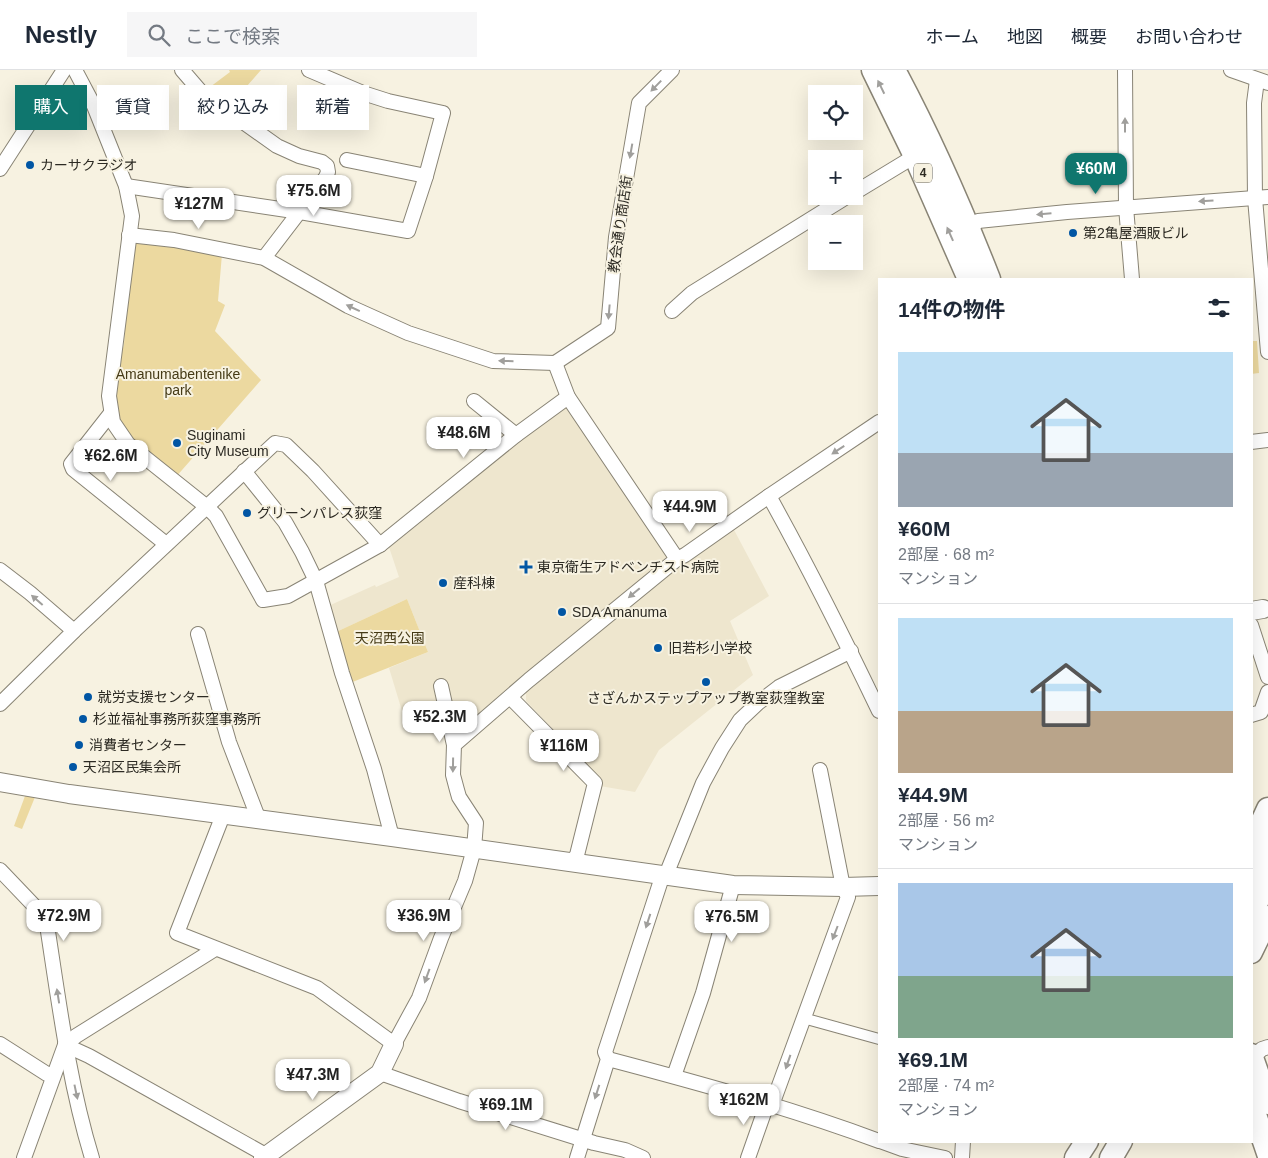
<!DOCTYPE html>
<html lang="ja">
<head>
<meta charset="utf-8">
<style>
  :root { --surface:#fff; --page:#f6f6f7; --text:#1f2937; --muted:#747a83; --line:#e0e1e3; --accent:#0f766e }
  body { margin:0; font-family:Arial,"Noto Sans JP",sans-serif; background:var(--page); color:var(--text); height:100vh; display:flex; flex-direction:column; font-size:19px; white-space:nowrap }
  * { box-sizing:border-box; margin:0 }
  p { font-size:16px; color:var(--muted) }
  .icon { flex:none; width:28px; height:28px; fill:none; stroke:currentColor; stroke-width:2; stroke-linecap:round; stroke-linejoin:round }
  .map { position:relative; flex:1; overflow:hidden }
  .drawer { position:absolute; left:878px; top:208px; width:375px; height:865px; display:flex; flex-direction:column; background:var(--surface); border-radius:0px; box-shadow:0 5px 20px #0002 }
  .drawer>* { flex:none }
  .hud { position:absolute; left:15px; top:15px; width:475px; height:45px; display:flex; gap:10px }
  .fabs { position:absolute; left:808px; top:15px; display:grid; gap:10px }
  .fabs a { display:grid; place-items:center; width:55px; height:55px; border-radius:0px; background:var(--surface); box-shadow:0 5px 20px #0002; font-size:25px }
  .price { position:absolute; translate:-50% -42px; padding:0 11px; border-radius:10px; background:#fff; color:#222; font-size:16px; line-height:32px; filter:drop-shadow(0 1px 2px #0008) }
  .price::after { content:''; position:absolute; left:50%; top:30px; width:15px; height:11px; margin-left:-8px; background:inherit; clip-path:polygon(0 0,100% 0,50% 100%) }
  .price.selected { background:var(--accent); color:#fff }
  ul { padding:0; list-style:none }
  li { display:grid; align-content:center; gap:10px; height:265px; padding:0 20px }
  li+li { border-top:1px solid var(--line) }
  li span { display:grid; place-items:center; height:155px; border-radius:0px; color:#555 }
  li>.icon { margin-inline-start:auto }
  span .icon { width:90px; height:90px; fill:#fffc; stroke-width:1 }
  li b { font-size:21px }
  h2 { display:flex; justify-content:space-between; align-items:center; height:60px; padding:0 20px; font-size:21px }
  .tag { padding:0 18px; border-radius:0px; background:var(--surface); box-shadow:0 5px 20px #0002; font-size:18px; line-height:45px }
  .tag.selected { background:var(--accent); color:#fff }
  header { display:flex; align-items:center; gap:30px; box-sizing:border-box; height:70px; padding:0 25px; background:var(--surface); border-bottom:1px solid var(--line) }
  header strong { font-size:24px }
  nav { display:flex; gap:28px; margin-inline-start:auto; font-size:18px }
  .search { width:350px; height:45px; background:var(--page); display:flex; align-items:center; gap:12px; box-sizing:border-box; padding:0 18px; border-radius:0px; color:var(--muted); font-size:19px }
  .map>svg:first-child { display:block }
  .built { fill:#eee6ce }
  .green { fill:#ecd9a0 }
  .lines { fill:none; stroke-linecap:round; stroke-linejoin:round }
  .pedestrian-casing { stroke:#898475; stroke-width:12 }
  .minor-casing { stroke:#898475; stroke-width:16 }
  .tertiary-casing { stroke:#898475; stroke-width:20 }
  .primary-casing { stroke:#898475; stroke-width:25 }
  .pedestrian { stroke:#fff; stroke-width:10 }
  .minor { stroke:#fff; stroke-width:14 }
  .tertiary { stroke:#fff; stroke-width:18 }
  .primary { stroke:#fff; stroke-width:22 }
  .oneway { fill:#a09f9c }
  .poi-dot { fill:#0156a4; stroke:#f7f2e1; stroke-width:2 }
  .labels { text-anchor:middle; stroke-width:4; stroke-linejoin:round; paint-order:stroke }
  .shield { fill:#f7f2e1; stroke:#69665c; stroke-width:1 }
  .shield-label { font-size:12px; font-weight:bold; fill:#2c2a23 }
  .poi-label { font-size:14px; fill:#2c2a23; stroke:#f7f2e1; text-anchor:start }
  .street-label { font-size:14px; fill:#2c2a23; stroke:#f7f2e1 }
  .park-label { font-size:14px; fill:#453a16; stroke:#f7f2e1 }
</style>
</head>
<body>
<header>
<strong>Nestly</strong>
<div class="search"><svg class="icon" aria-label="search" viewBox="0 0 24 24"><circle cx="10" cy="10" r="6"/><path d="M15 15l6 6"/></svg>ここで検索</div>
<nav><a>ホーム</a><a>地図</a><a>概要</a><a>お問い合わせ</a></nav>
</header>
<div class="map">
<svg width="1268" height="1088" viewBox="0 0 1268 1088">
  <rect width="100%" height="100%" fill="#f7f2e1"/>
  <g class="built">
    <path d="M567 335 667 481 666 488 460 663 455 661 443 640 405 651 389 598 428 582 407 529 334 563 326 537 375 515 376 517 399 507 388 474 514 372Z"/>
    <path d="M733 458 769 526 730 551 753 605 659 680 635 722 600 716 601 709 526 631V618L679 493 690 490Z"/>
  </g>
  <g class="green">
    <path d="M229 0H261L232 33 210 17 230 2Z"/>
    <path d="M134 173 158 174 222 184 218 231 225 235 215 261 261 310 175 408 149 388 127 363 115 343 112 322 124 274 128 211Z"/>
    <path d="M1251 271H1257L1259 303 1251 304Z"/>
    <path d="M407 529 428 582 350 613 334 563Z"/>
    <path d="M25 726 35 727 22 759 14 756Z"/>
  </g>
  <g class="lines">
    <g class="pedestrian-casing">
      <path id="pedestrian" d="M803 948 879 969"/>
    </g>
    <g class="minor-casing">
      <g id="minor">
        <path d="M75 0 94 36 126 116 132 146 109 326 113 352 128 374 207 437 216 446 263 530 288 526 380 475 516 365 568 327"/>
        <path d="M182 0 201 22 277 76 299 86 322 92 327 96 328 102 326 107 264 188"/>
        <path d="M1125 0 1126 137 1132 209"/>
        <path d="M1231 0 1268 13"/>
        <path d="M1257 10 1254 33 1255 128 1268 282"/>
        <path d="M347 90 426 106"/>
        <path d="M0 99 64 0"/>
        <path d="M126 116 300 142 408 161 426 106 443 43 388 31 363 23 309 0"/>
        <path d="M854 123 915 86"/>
        <path d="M129 165 174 170 264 188 348 236 408 263 493 291 555 293"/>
        <path d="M971 165 972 157 978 151 1067 142 1268 127"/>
        <path d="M672 241 692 223 848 126"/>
        <path d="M555 293 608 258 616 167 639 33 672 0"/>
        <path d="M555 293 568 327 677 489"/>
        <path d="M474 331 516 365"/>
        <path d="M111 343 71 394 73 399 166 474"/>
        <path d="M1251 372 1268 370"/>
        <path d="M244 401 285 452 302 482 316 511 342 603 374 699 392 767"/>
        <path d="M769 426C808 496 844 568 879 641"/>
        <path d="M0 500 30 523 74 561"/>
        <path d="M1251 555 1268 607"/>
        <path d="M198 564 229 672 259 750"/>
        <path d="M441 616 454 675"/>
        <path d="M510 627 595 713 577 785 571 793"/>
        <path d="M0 634 74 561 275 373 286 375 313 401 380 475"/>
        <path d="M1251 645 1261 642 1268 622"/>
        <path d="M223 745 177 863 317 918 394 974 419 928 441 868 465 811 474 779 476 753 459 727 457 720 453 705 454 675 529 610 677 489 685 485 769 426 879 352"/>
        <path d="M0 800 42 844 47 855C59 933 69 1013 92 1088"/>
        <path d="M666 805 703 713 722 678 740 650 758 633 779 617 851 581"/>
        <path d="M0 974 47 1004H53"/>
        <path d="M65 975 89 986 271 1088"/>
        <path d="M1252 988 1262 979 1268 977"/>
        <path d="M608 989C699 1013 790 1038 879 1071"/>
        <path d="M380 1003 459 1031 594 1073 625 1080 643 1088"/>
        <path d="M674 1006 703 923 733 815"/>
        <path d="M772 1035 848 827 843 817 820 700"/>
        <path d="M880 1071 902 1079 945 1088"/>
        <path d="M24 1088 65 975 76 966 215 879"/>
        <path d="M577 1088 608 989 605 982 663 804"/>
        <path d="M748 1088 767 1034"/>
        <path d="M962 1088 963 1071"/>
      </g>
    </g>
    <g class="tertiary-casing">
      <g id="tertiary">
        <path d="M1251 541 1263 539"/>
        <path d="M0 712 69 724 392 767 733 815 843 817 879 816"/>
        <path d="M263 1088 380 1003 394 974"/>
      </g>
    </g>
    <g class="primary-casing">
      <g id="primary">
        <path d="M873 0 915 86 969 209"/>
        <path d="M894 0C930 67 961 138 989 209"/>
        <path d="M1251 776 1268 739"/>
        <path d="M1251 809 1268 772"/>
        <path d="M1251 844 1268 809"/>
        <path d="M1251 882 1268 847"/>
        <path d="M1251 985 1268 1033"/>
        <path d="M1251 1033 1268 1083"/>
        <path d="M1076 1088 1087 1071"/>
        <path d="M1111 1088 1121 1071"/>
      </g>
    </g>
    <use href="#pedestrian" class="pedestrian"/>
    <use href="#minor" class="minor"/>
    <use href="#tertiary" class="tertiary"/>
    <use href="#primary" class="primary"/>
  </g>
  <defs><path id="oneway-solid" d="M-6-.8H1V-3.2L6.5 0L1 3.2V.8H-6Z" transform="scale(1.25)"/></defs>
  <g class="oneway">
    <use href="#oneway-solid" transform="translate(656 16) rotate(134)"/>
    <use href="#oneway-solid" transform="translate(881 17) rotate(-116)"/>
    <use href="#oneway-solid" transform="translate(1125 55) rotate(-90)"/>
    <use href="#oneway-solid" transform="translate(631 81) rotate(100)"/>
    <use href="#oneway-solid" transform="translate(1206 131) rotate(176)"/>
    <use href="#oneway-solid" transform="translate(1044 144) rotate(175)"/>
    <use href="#oneway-solid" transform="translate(950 164) rotate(-114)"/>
    <use href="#oneway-solid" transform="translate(353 238) rotate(-155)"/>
    <use href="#oneway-solid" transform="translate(609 242) rotate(95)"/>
    <use href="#oneway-solid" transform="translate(506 291) rotate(-179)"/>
    <use href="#oneway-solid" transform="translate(838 380) rotate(147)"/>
    <use href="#oneway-solid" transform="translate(634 523) rotate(140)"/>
    <use href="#oneway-solid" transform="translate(37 530) rotate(-139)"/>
    <use href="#oneway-solid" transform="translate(453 695) rotate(91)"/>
    <use href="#oneway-solid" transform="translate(648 851) rotate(108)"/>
    <use href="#oneway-solid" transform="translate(835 863) rotate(111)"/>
    <use href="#oneway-solid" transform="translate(427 906) rotate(110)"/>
    <use href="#oneway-solid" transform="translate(58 926) rotate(-99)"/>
    <use href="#oneway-solid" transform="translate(788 992) rotate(109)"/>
    <use href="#oneway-solid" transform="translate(76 1022) rotate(78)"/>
    <use href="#oneway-solid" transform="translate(597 1022) rotate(108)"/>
  </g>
  <g class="poi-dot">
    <circle cx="30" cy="95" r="5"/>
    <circle cx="1073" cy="163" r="5"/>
    <circle cx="177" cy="373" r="5"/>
    <circle cx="247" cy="443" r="5"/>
    <path d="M523.5 489.5h5v5h5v5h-5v5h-5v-5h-5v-5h5z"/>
    <circle cx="443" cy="513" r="5"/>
    <circle cx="562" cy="542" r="5"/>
    <circle cx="658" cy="578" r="5"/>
    <circle cx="706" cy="612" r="5"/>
    <circle cx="88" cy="627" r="5"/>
    <circle cx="83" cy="649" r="5"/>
    <circle cx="79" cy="675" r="5"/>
    <circle cx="73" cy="697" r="5"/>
  </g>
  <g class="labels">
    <rect class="shield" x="914" y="93.5" width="18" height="19" rx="4"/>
    <g class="shield-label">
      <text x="923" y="107">4</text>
    </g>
    <g class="poi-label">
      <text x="40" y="100">カーサクラジオ</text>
      <text x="1083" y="168">第2亀屋酒販ビル</text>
      <text x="187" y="370">Suginami<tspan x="187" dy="16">City Museum</tspan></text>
      <text x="257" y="448">グリーンパレス荻窪</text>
      <text x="537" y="502">東京衛生アドベンチスト病院</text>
      <text x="453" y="518">産科棟</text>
      <text x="572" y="547">SDA Amanuma</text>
      <text x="668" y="583">旧若杉小学校</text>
      <text x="98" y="632">就労支援センター</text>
      <text x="706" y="633" text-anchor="middle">さざんかステップアップ教室荻窪教室</text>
      <text x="93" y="654">杉並福祉事務所荻窪事務所</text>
      <text x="89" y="680">消費者センター</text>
      <text x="83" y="702">天沼区民集会所</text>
    </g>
    <g class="street-label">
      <text transform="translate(620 154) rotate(-82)" y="5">教会通り商店街</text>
    </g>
    <g class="park-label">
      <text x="178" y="309">Amanumabentenike<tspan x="178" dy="16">park</tspan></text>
      <text x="390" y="573">天沼西公園</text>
    </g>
  </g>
</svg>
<div class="fabs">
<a><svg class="icon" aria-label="locate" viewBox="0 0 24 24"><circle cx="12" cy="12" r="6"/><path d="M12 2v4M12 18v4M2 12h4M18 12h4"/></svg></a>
<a>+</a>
<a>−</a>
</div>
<b class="price selected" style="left:1096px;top:125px">¥60M</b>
<b class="price" style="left:314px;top:147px">¥75.6M</b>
<b class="price" style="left:199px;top:160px">¥127M</b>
<b class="price" style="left:464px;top:389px">¥48.6M</b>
<b class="price" style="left:111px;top:412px">¥62.6M</b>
<b class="price" style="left:690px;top:463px">¥44.9M</b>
<b class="price" style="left:440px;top:673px">¥52.3M</b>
<b class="price" style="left:564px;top:702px">¥116M</b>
<b class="price" style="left:64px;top:872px">¥72.9M</b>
<b class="price" style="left:424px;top:872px">¥36.9M</b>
<b class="price" style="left:732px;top:873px">¥76.5M</b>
<b class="price" style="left:313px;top:1031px">¥47.3M</b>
<b class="price" style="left:744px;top:1056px">¥162M</b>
<b class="price" style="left:506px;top:1061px">¥69.1M</b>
<div class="hud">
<a class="tag selected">購入</a>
<a class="tag">賃貸</a>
<a class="tag">絞り込み</a>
<a class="tag">新着</a>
</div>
<section class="drawer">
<h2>14件の物件<svg class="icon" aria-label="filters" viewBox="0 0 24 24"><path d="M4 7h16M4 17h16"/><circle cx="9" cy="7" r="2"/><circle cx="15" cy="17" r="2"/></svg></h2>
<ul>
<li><span style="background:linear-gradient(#bfe0f5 65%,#9aa5b1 0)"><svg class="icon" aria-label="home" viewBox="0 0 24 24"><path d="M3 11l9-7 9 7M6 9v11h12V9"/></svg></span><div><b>¥60M</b><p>2部屋 · 68 m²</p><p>マンション</p></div></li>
<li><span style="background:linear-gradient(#bfe0f5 60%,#b9a48a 0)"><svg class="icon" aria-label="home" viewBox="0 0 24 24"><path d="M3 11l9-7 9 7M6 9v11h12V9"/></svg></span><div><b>¥44.9M</b><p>2部屋 · 56 m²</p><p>マンション</p></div></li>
<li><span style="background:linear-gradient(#a9c7e8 60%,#7fa58c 0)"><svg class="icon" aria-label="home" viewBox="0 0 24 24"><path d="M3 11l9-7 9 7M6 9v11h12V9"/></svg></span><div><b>¥69.1M</b><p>2部屋 · 74 m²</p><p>マンション</p></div></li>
</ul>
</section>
</div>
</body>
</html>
